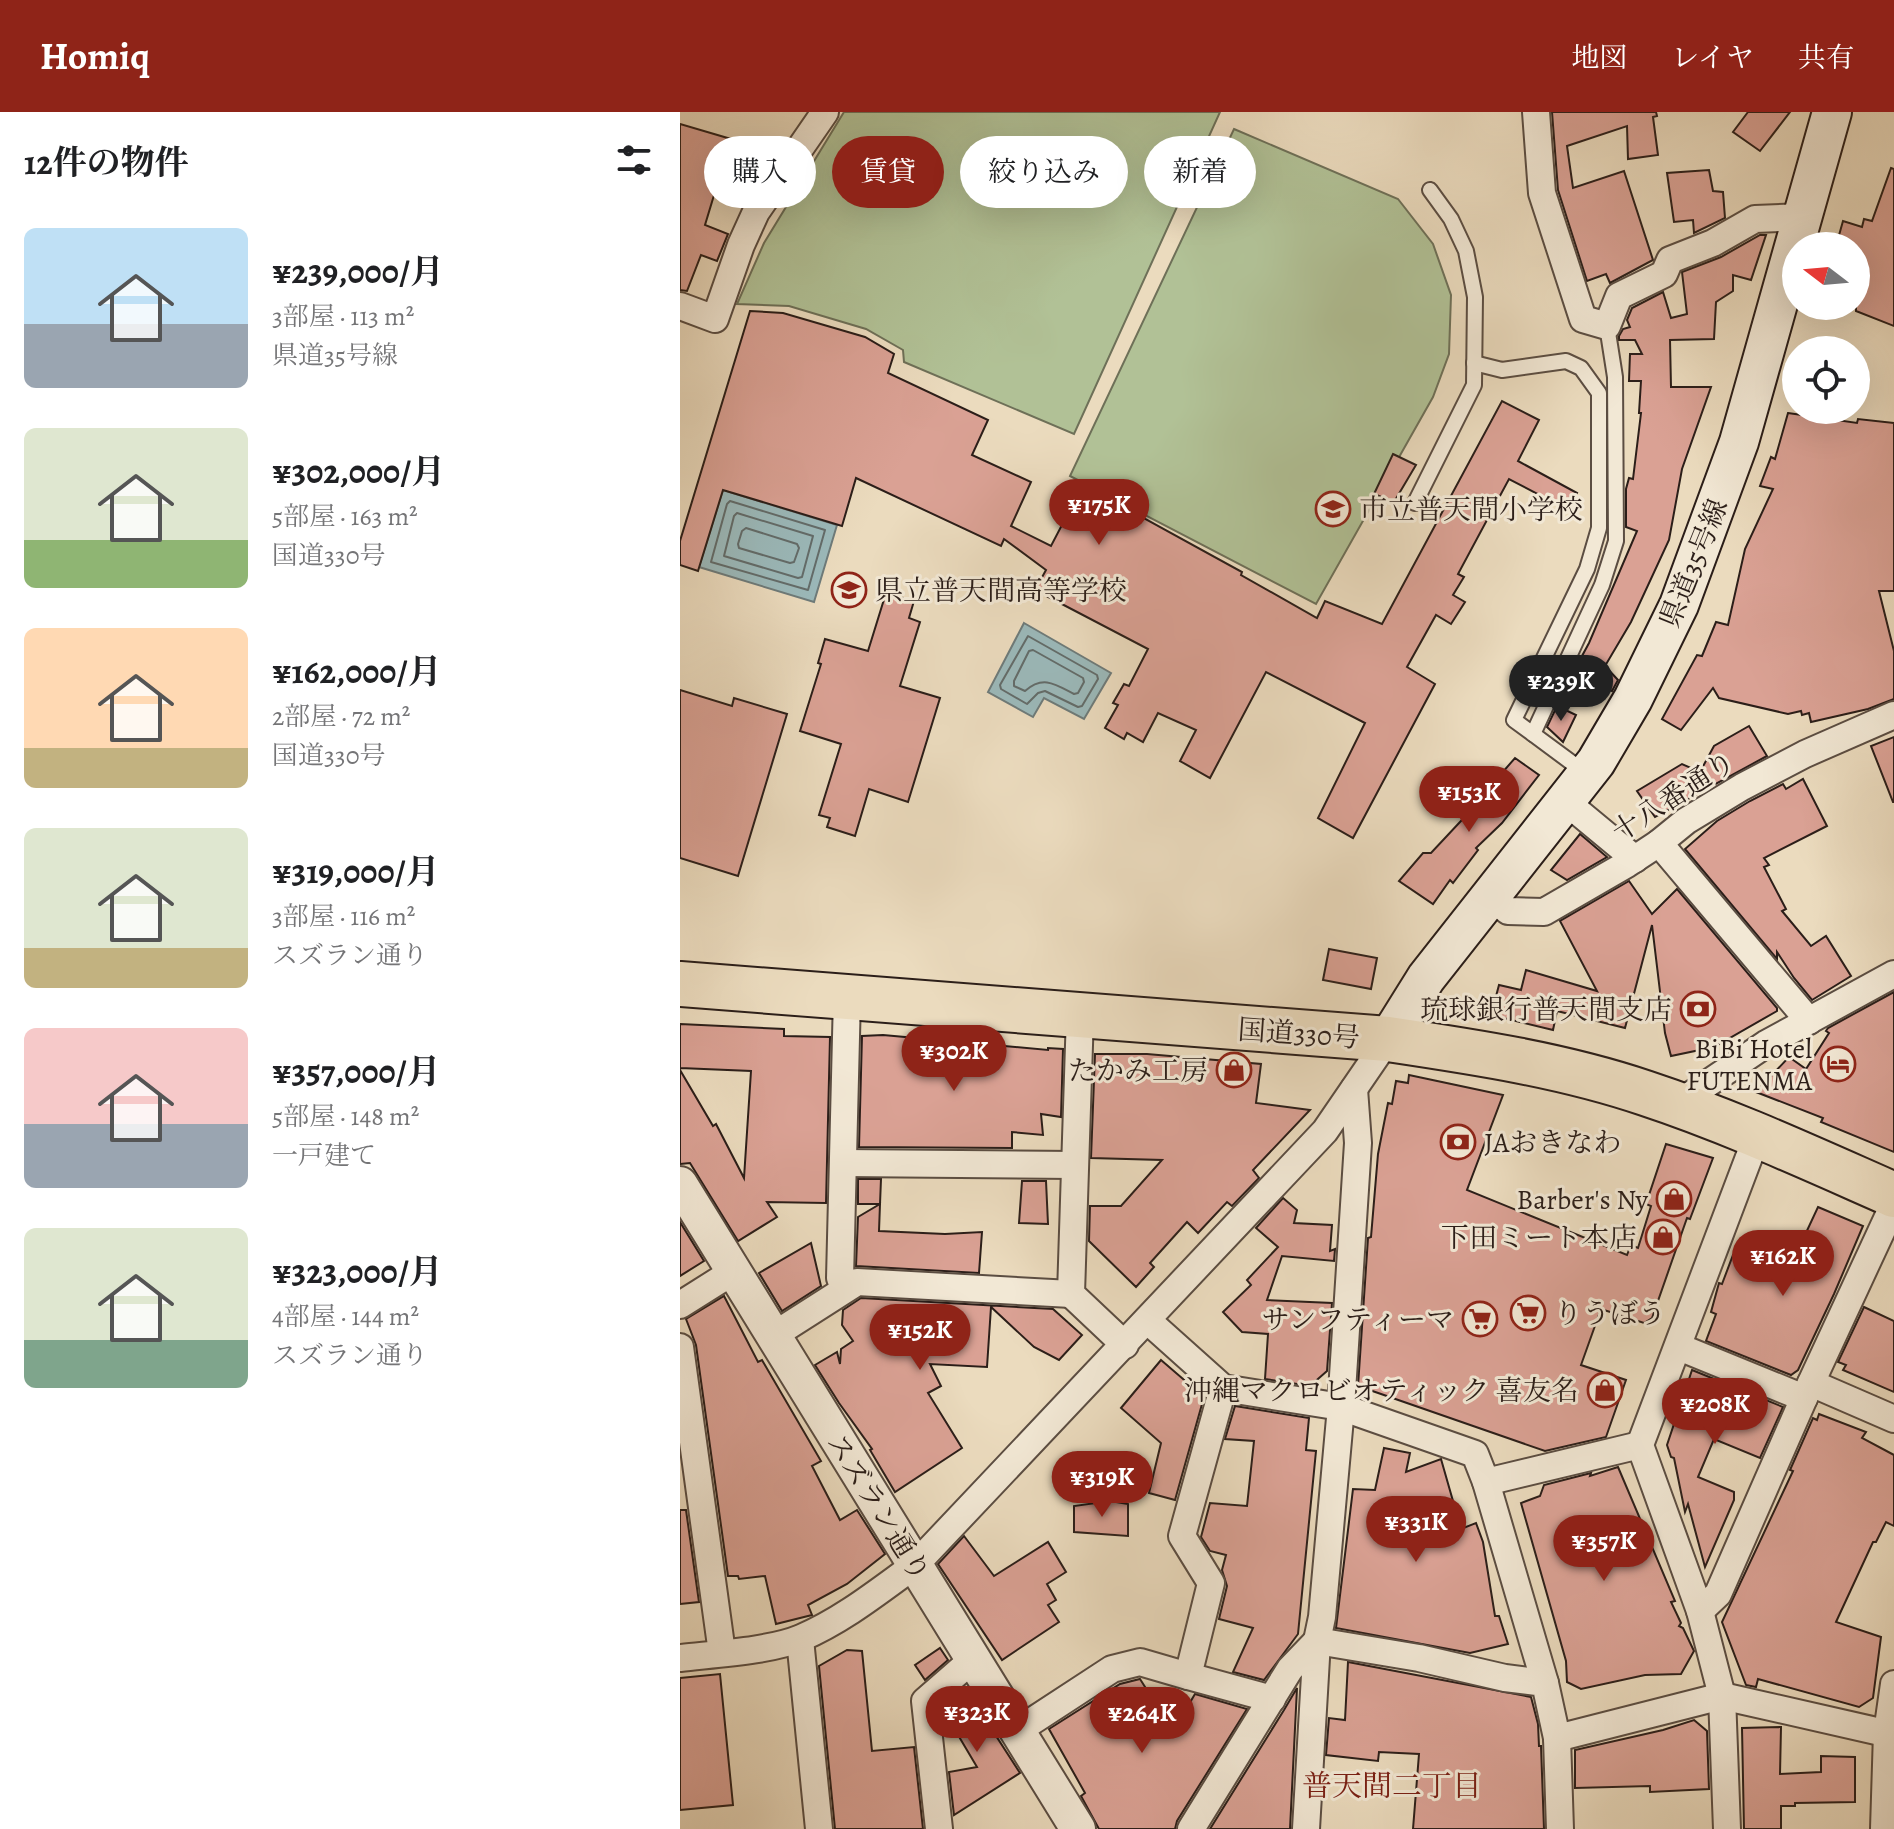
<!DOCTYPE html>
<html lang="ja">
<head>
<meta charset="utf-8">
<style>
  :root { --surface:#fff; --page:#f2f2f2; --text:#202124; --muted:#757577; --accent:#8f2418 }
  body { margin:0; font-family:Alegreya,"Noto Serif JP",serif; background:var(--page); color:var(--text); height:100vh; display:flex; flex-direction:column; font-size:30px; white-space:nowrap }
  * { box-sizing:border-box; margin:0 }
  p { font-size:26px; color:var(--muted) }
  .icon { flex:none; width:44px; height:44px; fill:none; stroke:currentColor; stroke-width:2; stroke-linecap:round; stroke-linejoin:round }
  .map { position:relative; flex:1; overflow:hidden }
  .side { display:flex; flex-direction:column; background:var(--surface); width:680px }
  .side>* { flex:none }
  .guide { position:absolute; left:24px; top:24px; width:760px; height:72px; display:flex; gap:16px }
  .needle { width:52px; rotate:286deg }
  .controls { position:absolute; left:1102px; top:120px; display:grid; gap:16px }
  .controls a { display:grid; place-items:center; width:88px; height:88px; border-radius:50%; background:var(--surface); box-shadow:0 8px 32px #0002; font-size:40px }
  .price { position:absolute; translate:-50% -68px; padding:0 18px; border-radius:28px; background:var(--accent); color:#fff; font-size:26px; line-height:52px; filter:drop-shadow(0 2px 4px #0008) }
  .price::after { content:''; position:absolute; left:50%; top:48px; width:24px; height:18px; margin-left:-12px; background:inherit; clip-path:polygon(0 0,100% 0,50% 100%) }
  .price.active { background:#222; color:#fff }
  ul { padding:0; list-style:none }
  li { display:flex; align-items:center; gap:24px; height:200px; padding:0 24px }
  li span { display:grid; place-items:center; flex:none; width:224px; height:160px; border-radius:12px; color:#555 }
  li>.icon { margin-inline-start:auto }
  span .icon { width:96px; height:96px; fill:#fffc; stroke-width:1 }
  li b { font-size:34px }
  h2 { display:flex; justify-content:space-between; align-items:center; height:96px; padding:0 24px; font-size:34px }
  .tag { padding:0 28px; border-radius:36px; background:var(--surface); box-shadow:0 8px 32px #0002; font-size:28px; line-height:72px }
  .tag.active { background:var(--accent); color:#fff }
  header { display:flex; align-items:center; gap:48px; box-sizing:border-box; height:112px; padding:0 40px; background:var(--accent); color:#fff }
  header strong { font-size:38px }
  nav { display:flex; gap:44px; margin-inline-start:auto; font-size:28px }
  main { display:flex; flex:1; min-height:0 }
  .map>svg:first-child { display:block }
  .green { fill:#b1c196; stroke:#6e7058; stroke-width:2 }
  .water { fill:#9bb9ba; stroke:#6e7b7a; stroke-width:2 }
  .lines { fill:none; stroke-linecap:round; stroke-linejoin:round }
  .shore { stroke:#636c6a; stroke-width:2 }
  .building { fill:#daa194; stroke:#2b1e19; stroke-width:2 }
  .service-casing { stroke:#5b4d42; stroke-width:18 }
  .minor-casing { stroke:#5b4d42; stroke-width:30 }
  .tertiary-casing { stroke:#5b4d42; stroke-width:38 }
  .secondary-casing { stroke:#2b1e19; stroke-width:42 }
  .trunk-casing { stroke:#2b1e19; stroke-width:48 }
  .service { stroke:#f2e8d5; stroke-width:14 }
  .minor { stroke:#f2e8d5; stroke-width:26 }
  .tertiary { stroke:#f2e8d5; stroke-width:34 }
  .secondary { stroke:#f2e8d5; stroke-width:38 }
  .trunk { stroke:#ebdbbe; stroke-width:44 }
  .labels { text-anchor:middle; stroke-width:6; stroke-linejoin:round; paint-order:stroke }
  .poi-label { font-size:28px; fill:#2b1e19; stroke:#f2e8d5; text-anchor:end }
  .street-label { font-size:28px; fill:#2b1e19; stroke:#f2e8d5 }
  .neighbourhood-label { font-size:30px; fill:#7a1f14; stroke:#f2e8d5 }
</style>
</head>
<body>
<header>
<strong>Homiq</strong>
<nav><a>地図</a><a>レイヤ</a><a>共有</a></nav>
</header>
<main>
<section class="side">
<h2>12件の物件<svg class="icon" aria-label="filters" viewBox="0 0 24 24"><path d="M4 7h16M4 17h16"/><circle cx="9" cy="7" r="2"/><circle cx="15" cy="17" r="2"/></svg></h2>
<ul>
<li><span style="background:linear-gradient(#bfe0f5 60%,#9aa5b1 0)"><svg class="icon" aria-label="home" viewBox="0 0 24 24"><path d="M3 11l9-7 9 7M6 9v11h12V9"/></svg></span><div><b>¥239,000/月</b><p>3部屋 · 113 m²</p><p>県道35号線</p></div></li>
<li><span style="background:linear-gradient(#dfe7d0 70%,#8fb573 0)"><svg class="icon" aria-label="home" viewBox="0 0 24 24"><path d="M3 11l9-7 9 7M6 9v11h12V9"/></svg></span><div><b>¥302,000/月</b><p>5部屋 · 163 m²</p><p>国道330号</p></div></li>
<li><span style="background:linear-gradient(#ffd9b3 75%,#c2b280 0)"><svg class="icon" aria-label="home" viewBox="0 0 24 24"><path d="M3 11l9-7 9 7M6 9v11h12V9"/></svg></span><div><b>¥162,000/月</b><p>2部屋 · 72 m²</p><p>国道330号</p></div></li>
<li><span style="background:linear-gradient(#dfe7d0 75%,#c2b280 0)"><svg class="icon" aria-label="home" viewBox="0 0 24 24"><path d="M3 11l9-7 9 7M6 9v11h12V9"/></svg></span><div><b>¥319,000/月</b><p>3部屋 · 116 m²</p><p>スズラン通り</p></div></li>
<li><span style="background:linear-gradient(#f6c9c9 60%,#9aa5b1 0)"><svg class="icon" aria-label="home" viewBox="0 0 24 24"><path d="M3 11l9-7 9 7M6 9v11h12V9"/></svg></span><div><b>¥357,000/月</b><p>5部屋 · 148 m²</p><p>一戸建て</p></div></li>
<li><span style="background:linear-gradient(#dfe7d0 70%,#7fa58c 0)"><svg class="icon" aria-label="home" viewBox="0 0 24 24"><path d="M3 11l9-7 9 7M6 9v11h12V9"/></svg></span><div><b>¥323,000/月</b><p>4部屋 · 144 m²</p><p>スズラン通り</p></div></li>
</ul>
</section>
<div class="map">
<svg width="1214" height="1717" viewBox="0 0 1214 1717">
  <rect width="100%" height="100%" fill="#ebdbbe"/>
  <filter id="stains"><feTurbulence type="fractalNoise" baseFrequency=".0025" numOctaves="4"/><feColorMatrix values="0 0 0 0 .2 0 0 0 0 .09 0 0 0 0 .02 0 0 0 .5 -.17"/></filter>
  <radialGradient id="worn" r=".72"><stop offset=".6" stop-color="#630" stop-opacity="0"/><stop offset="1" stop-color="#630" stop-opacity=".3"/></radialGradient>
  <g class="green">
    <path d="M164 0H540L394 322 224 250 223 238 186 217 109 194 57 192 84 131Z"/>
    <path d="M554 17 718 87 753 132 771 183 769 242 753 285 636 492 390 364Z"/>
  </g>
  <g class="water">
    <path d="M43 378 157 413 134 490 19 455Z"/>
    <path d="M344 511 431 561 404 607 364 586 353 605 308 580Z"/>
  </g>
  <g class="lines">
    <g class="shore">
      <path d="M50 389 145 418 128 478 31 450 47 392Z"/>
      <path d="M57 401 133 424 122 465 118 466 44 444 54 404Z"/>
      <path d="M66 416 117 432 119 436 114 450 110 451 59 436 58 432 62 419Z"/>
      <path d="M348 524 417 563 418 567 402 594 398 595 365 579 358 581 347 592 321 577 320 573Z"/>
      <path d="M353 538 403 566 404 570 398 581 394 582C375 572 363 563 345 579L334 574V569L349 539Z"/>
    </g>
  </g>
  <g class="building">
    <path d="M872 0H976L977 4 973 5 978 43 948 47 947 14 887 34 893 76 944 59 973 148 930 171 926 162 907 169 878 78Z"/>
    <path d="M1068 0H1110L1080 39 1053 20Z"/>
    <path d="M0 12 51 27 25 113 48 122 37 149 21 143 7 179 0 178Z"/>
    <path d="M1211 56 1214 57V214L1176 199V134H1156L1163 109 1182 115 1184 107 1192 109Z"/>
    <path d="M1029 58 1033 79 1043 80 1045 106 1014 121 1013 108 994 110 987 61Z"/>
    <path d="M1080 123H1086L1071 168 1053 163V179L1036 190 1034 227 990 228 991 275H1031L1002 357 989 428 951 510 925 554 938 568 932 579 895 557 909 531 957 419 946 415V377L949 366 953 367 961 301H959L961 269H949L950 242H962L955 228H939V224L943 217 950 215 947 208 952 196 983 180 991 206 1007 202 1002 160 1041 145Z"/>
    <path d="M70 199 103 201 185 225 214 242 208 261 308 308 292 343 351 370 331 414 371 434 395 388 401 390 409 376 562 460 561 463 637 506 645 489 702 512 822 289 859 308 838 349 897 381 888 398 829 367 778 462 784 465 773 483 785 490 771 512 756 503 727 555 755 572 673 726 638 706 685 611 586 560 530 666 500 649 516 618 478 601 463 630 447 621 444 627 425 616 438 593 433 591 444 572 449 574 468 537 355 478 366 458 324 427 321 434 176 366 162 414 43 378 18 459 0 453V429Z"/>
    <path d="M1108 301 1177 311 1178 307 1214 311V479H1199L1214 539V587L1188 597 1131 610 1129 601 1122 603 1121 599 1108 602 1039 586 1033 576 1001 618 982 607 1017 543 1022 544 1036 510 1048 513 1065 437 1093 377 1080 374 1091 345 1095 347Z"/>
    <path d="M713 342 736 353 714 390 694 382Z"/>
    <path d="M206 481 234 489 229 506 240 510 220 574 260 586 228 690 189 677 175 724 147 715 150 706 139 703 161 632 120 619 141 552 138 551 145 527 188 539Z"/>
    <path d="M0 578 52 594 54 586 107 602 58 764 0 746Z"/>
    <path d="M877 594 896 603 883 630 867 615Z"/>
    <path d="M1069 614 1087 644 975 705 957 679 1002 652 1020 660 1034 634Z"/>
    <path d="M1214 625V690H1213L1191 634Z"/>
    <path d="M835 646 859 663 822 711 796 736 798 738 773 771 770 768 753 792 719 769 743 741H751L809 679 808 677Z"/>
    <path d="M1123 667 1147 714 1084 746 1089 753 1084 755 1106 797 1102 799 1131 834 1146 824 1171 864 1132 888 1114 866 1097 840V847L1005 737 1037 709 1070 689 1103 672 1106 677Z"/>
    <path d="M900 722 927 745 887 768 871 758Z"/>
    <path d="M949 769 972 802 997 777 1097 896V899L1034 935 991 944 985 921 972 813 945 916 877 899 873 918 811 903 819 873 841 878 846 858 917 879 880 809Z"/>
    <path d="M649 837 697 846 691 877 643 868Z"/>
    <path d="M1214 880V1040L1141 1010 1143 1006 1076 980 1109 945 1126 957 1149 921 1146 919 1148 916Z"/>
    <path d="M0 912 104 917V924L150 925 146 1091 87 1090 97 1105 58 1129 10 1051 0 1052V958L33 1014 36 1012 64 1066 71 959 0 956Z"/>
    <path d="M203 923 368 938V936L383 937 381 1005 361 1002 363 1023 332 1020V1036L179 1035 182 924Z"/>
    <path d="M415 942H467L581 952 576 991 630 998 573 1058 579 1066 552 1094 547 1090 518 1121 507 1110 470 1151 474 1155 456 1175 409 1129 410 1094H441L482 1048 411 1046Z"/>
    <path d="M729 963 823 983 787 1078 947 1143 951 1133 958 1136 971 1094 966 1092 986 1032 1033 1046 1010 1107 1007 1106 972 1206 964 1211 921 1197 901 1253 946 1268 926 1325 865 1339 678 1274 688 1126 691 1125 698 1042 708 991 712 992 716 969 728 971Z"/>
    <path d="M178 1067H201L200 1092H178Z"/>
    <path d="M342 1069H366L368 1112 339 1111Z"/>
    <path d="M603 1086 617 1098 614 1111 652 1113 650 1139 655 1137 654 1149 602 1144 587 1188 652 1191 647 1259 630 1274 585 1267 588 1222 562 1220 543 1200 571 1173 567 1168 598 1135 576 1116Z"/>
    <path d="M200 1092 199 1119 265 1122 302 1120 299 1161 176 1154 178 1105Z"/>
    <path d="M1138 1095 1183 1114 1154 1182 1118 1258 1111 1263 1026 1229 1036 1202 1031 1200 1039 1171 1042 1172 1053 1143 1113 1164 1130 1128 1124 1125Z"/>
    <path d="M0 1110 24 1149 0 1164Z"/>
    <path d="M131 1131 141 1174 102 1199 79 1161Z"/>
    <path d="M44 1184 78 1250 82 1248 141 1349 132 1354 160 1408 177 1398 205 1442 167 1472 128 1493 132 1503 96 1512 85 1464 59 1467 58 1464H48L16 1233 6 1207Z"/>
    <path d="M181 1186 373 1197 402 1223 379 1248 354 1235 311 1195 307 1255 250 1252 261 1274 248 1281 282 1336 215 1380 190 1338 192 1337 159 1291 135 1253 157 1240 160 1252 161 1237 173 1229 162 1213 163 1198Z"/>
    <path d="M1184 1195 1214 1209V1280L1163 1258 1166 1253 1158 1250Z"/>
    <path d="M481 1248 524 1285 495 1388 469 1381 481 1331 441 1296Z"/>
    <path d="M1012 1258 1103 1295 1080 1346 1034 1327 1018 1365 1054 1380V1388L1025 1455 1008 1392 1005 1400 994 1346 991 1345 987 1333Z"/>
    <path d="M555 1294 629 1306 626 1338 636 1339 618 1522 584 1568 553 1560 573 1516 539 1507 547 1474 542 1458 546 1443 530 1439 521 1425 530 1391 567 1394 574 1329 545 1327Z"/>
    <path d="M1139 1302 1186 1320 1182 1326 1214 1343V1414L1206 1410 1196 1430H1193L1156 1510 1201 1525 1193 1586 1179 1595 1078 1567 1076 1575 1066 1573 1042 1510 1113 1359 1110 1358 1133 1306 1137 1308Z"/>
    <path d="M704 1336 730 1341 726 1360 761 1347 781 1417 796 1411 803 1430 815 1504H819L828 1532 790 1541 656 1516 673 1377 695 1378Z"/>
    <path d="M938 1355 995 1489 991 1490 1001 1511 999 1514 1003 1516 1014 1539 1001 1562 965 1563 901 1577 887 1570 886 1549 841 1391 860 1384 864 1373 911 1361 910 1364Z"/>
    <path d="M430 1389 448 1392V1424L394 1420V1394Z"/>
    <path d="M0 1398H6L19 1490 0 1492Z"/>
    <path d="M284 1424 314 1464 368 1430 386 1460 367 1472 376 1488 368 1493 379 1510 322 1548 258 1452Z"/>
    <path d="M260 1536 268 1548 245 1568 235 1553Z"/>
    <path d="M167 1538 182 1539 192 1639 234 1635 243 1717H155L139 1554Z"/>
    <path d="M668 1550 851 1585 858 1612 859 1634H861L864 1717H733L739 1642 699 1640 698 1649 646 1643 649 1606 665 1608Z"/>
    <path d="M40 1562 53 1693 0 1698V1566Z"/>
    <path d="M460 1567 493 1619 515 1582 567 1597 497 1709 495 1717H419L401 1684 405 1681 369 1617 440 1572Z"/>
    <path d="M285 1576 340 1661 274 1703 269 1660 297 1655 262 1596Z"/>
    <path d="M617 1576 610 1717H530L604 1598Z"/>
    <path d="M1014 1608 1027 1619 1029 1677 970 1680V1674L895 1676V1638L983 1618Z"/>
    <path d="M1101 1615 1100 1662 1141 1660V1644L1175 1645V1690L1115 1691V1694H1101V1717H1064L1062 1616Z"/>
  </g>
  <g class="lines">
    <g class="service-casing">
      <g id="service">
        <path d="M794 251 822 258 886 249 901 256 919 281V416L907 457 834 608 907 662"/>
        <path d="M735 391 794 273 795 185 786 139 771 107 750 78"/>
        <path d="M853 622 922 473 936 429 935 265 927 214"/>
      </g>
    </g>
    <g class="minor-casing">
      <g id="minor">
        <path d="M856 0 862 81 903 207 927 214 939 184 984 162 990 148 1033 131 1075 107 1123 105"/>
        <path d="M0 194 35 207 61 133 76 100 145 0"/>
        <path d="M885 689 955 747"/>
        <path d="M979 731 1129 909"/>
        <path d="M810 783 828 799 864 800 947 752 979 731 1006 709 1062 675 1125 642 1214 603"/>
        <path d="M400 902 391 1182 445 1233"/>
        <path d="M996 993 1086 932 1214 862"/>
        <path d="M163 1051 395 1053"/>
        <path d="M164 1176 160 1166 167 885"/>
        <path d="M0 1193 54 1159"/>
        <path d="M467 1208 543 1276 661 1295 795 1342 806 1370 865 1571"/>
        <path d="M94 1223 177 1170 391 1182"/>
        <path d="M0 1235 42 1541"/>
        <path d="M999 1235 1124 1286"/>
        <path d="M1131 1271 1214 1307"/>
        <path d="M543 1276 502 1424 531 1471 508 1564 592 1587"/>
        <path d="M806 1370 960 1333"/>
        <path d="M1020 1499 1038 1482 1124 1286 1214 1092"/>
        <path d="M120 1527 139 1717"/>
        <path d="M637 1529 739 1546 825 1566 865 1571 877 1626 880 1717"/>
        <path d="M0 1546C34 1542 90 1539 121 1526 163 1508 199 1479 235 1453L645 1019 708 927"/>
        <path d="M337 1619 432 1557 460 1550 508 1564"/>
        <path d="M877 1626 1042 1584 1214 1623"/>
        <path d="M259 1717 245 1589 292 1548"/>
        <path d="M511 1717 610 1557 637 1529"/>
        <path d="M626 1717 637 1529 642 1505 661 1295 678 1031 674 977"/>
        <path d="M1047 1717 1042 1584 1020 1499 960 1333 1077 1024"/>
        <path d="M1204 1717 1207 1621 1214 1572"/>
      </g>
    </g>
    <g class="tertiary-casing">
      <path id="tertiary" d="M0 1072 398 1717"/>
    </g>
    <g class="secondary-casing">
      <path id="secondary" d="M708 927 746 866 916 650 953 587 999 493 1059 330 1152 0"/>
    </g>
    <g class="trunk-casing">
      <path id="trunk" d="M0 872 708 927C795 940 882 953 965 981 1050 1009 1132 1047 1214 1083"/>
    </g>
    <use href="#service" class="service"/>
    <use href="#minor" class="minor"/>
    <use href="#tertiary" class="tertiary"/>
    <use href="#secondary" class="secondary"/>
    <use href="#trunk" class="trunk"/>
  </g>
  <defs>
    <g id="school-ring" transform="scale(1.8)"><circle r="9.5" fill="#f2e8d5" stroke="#8f2418" stroke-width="1.5"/><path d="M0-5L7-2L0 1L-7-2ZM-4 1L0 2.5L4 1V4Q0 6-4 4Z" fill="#8f2418"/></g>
    <g id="bank-ring" transform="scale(1.8)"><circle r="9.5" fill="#f2e8d5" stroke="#8f2418" stroke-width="1.5"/><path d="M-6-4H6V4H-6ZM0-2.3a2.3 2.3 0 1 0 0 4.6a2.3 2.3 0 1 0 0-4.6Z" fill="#8f2418"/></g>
    <g id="hotel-ring" transform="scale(1.8)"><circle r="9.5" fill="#f2e8d5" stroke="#8f2418" stroke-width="1.5"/><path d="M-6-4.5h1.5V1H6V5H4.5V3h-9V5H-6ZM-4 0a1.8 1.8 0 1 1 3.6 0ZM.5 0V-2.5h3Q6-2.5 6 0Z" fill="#8f2418"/></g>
    <g id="shop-ring" transform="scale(1.8)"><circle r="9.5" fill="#f2e8d5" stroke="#8f2418" stroke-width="1.5"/><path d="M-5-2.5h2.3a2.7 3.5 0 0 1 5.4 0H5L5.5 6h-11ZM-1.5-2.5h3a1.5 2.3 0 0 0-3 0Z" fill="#8f2418"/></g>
    <g id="supermarket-ring" transform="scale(1.8)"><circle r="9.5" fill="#f2e8d5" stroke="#8f2418" stroke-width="1.5"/><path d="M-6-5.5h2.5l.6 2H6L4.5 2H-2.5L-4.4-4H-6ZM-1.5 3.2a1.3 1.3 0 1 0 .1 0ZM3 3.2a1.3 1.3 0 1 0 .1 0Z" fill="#8f2418"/></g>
  </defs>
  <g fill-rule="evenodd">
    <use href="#school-ring" x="653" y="397"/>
    <use href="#school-ring" x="169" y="478"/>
    <use href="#bank-ring" x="1018" y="897"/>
    <use href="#hotel-ring" x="1158" y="952"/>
    <use href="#shop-ring" x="554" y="958"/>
    <use href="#bank-ring" x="778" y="1030"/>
    <use href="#shop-ring" x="994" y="1087"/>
    <use href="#shop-ring" x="983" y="1125"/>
    <use href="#supermarket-ring" x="848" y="1201"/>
    <use href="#supermarket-ring" x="800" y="1207"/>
    <use href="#shop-ring" x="925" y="1278"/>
  </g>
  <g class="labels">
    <g class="poi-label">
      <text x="679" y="407" text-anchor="start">市立普天間小学校</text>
      <text x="195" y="488" text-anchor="start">県立普天間高等学校</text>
      <text x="992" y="907">琉球銀行普天間支店</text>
      <text x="1132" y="946">BiBi Hotel<tspan x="1132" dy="32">FUTENMA</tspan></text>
      <text x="528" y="968">たかみ工房</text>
      <text x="804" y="1040" text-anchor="start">JAおきなわ</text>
      <text x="968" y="1097">Barber's Ny</text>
      <text x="957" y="1135">下田ミート本店</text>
      <text x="874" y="1211" text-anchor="start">りうぼう</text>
      <text x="774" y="1217">サンフティーマ</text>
      <text x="899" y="1288">沖縄マクロビオティック 喜友名</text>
    </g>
    <g class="street-label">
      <text transform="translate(1013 451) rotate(-68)" y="10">県道35号線</text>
      <text transform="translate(993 684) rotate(-33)" y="10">十八番通り</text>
      <text transform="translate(619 921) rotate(4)" y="10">国道330号</text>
      <text transform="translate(199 1395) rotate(58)" y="10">スズラン通り</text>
    </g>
    <g class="neighbourhood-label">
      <text x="712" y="1684">普天間二丁目</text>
    </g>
  </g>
  <rect width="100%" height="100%" filter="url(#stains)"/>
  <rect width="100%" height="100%" fill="url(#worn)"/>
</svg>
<div class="controls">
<a><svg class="needle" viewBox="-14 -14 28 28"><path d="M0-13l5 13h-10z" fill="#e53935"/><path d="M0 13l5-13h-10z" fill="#757577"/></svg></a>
<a><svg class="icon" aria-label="locate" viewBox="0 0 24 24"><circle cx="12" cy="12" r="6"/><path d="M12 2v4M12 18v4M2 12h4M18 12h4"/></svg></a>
</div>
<b class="price" style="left:419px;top:435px">¥175K</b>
<b class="price active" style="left:881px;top:611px">¥239K</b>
<b class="price" style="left:789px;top:722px">¥153K</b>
<b class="price" style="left:274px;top:981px">¥302K</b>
<b class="price" style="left:1103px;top:1186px">¥162K</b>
<b class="price" style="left:240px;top:1260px">¥152K</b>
<b class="price" style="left:1035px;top:1334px">¥208K</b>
<b class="price" style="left:422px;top:1407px">¥319K</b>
<b class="price" style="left:736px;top:1452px">¥331K</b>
<b class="price" style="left:924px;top:1471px">¥357K</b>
<b class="price" style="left:297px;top:1642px">¥323K</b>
<b class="price" style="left:462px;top:1643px">¥264K</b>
<div class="guide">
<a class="tag">購入</a>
<a class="tag active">賃貸</a>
<a class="tag">絞り込み</a>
<a class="tag">新着</a>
</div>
</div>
</main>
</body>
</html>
